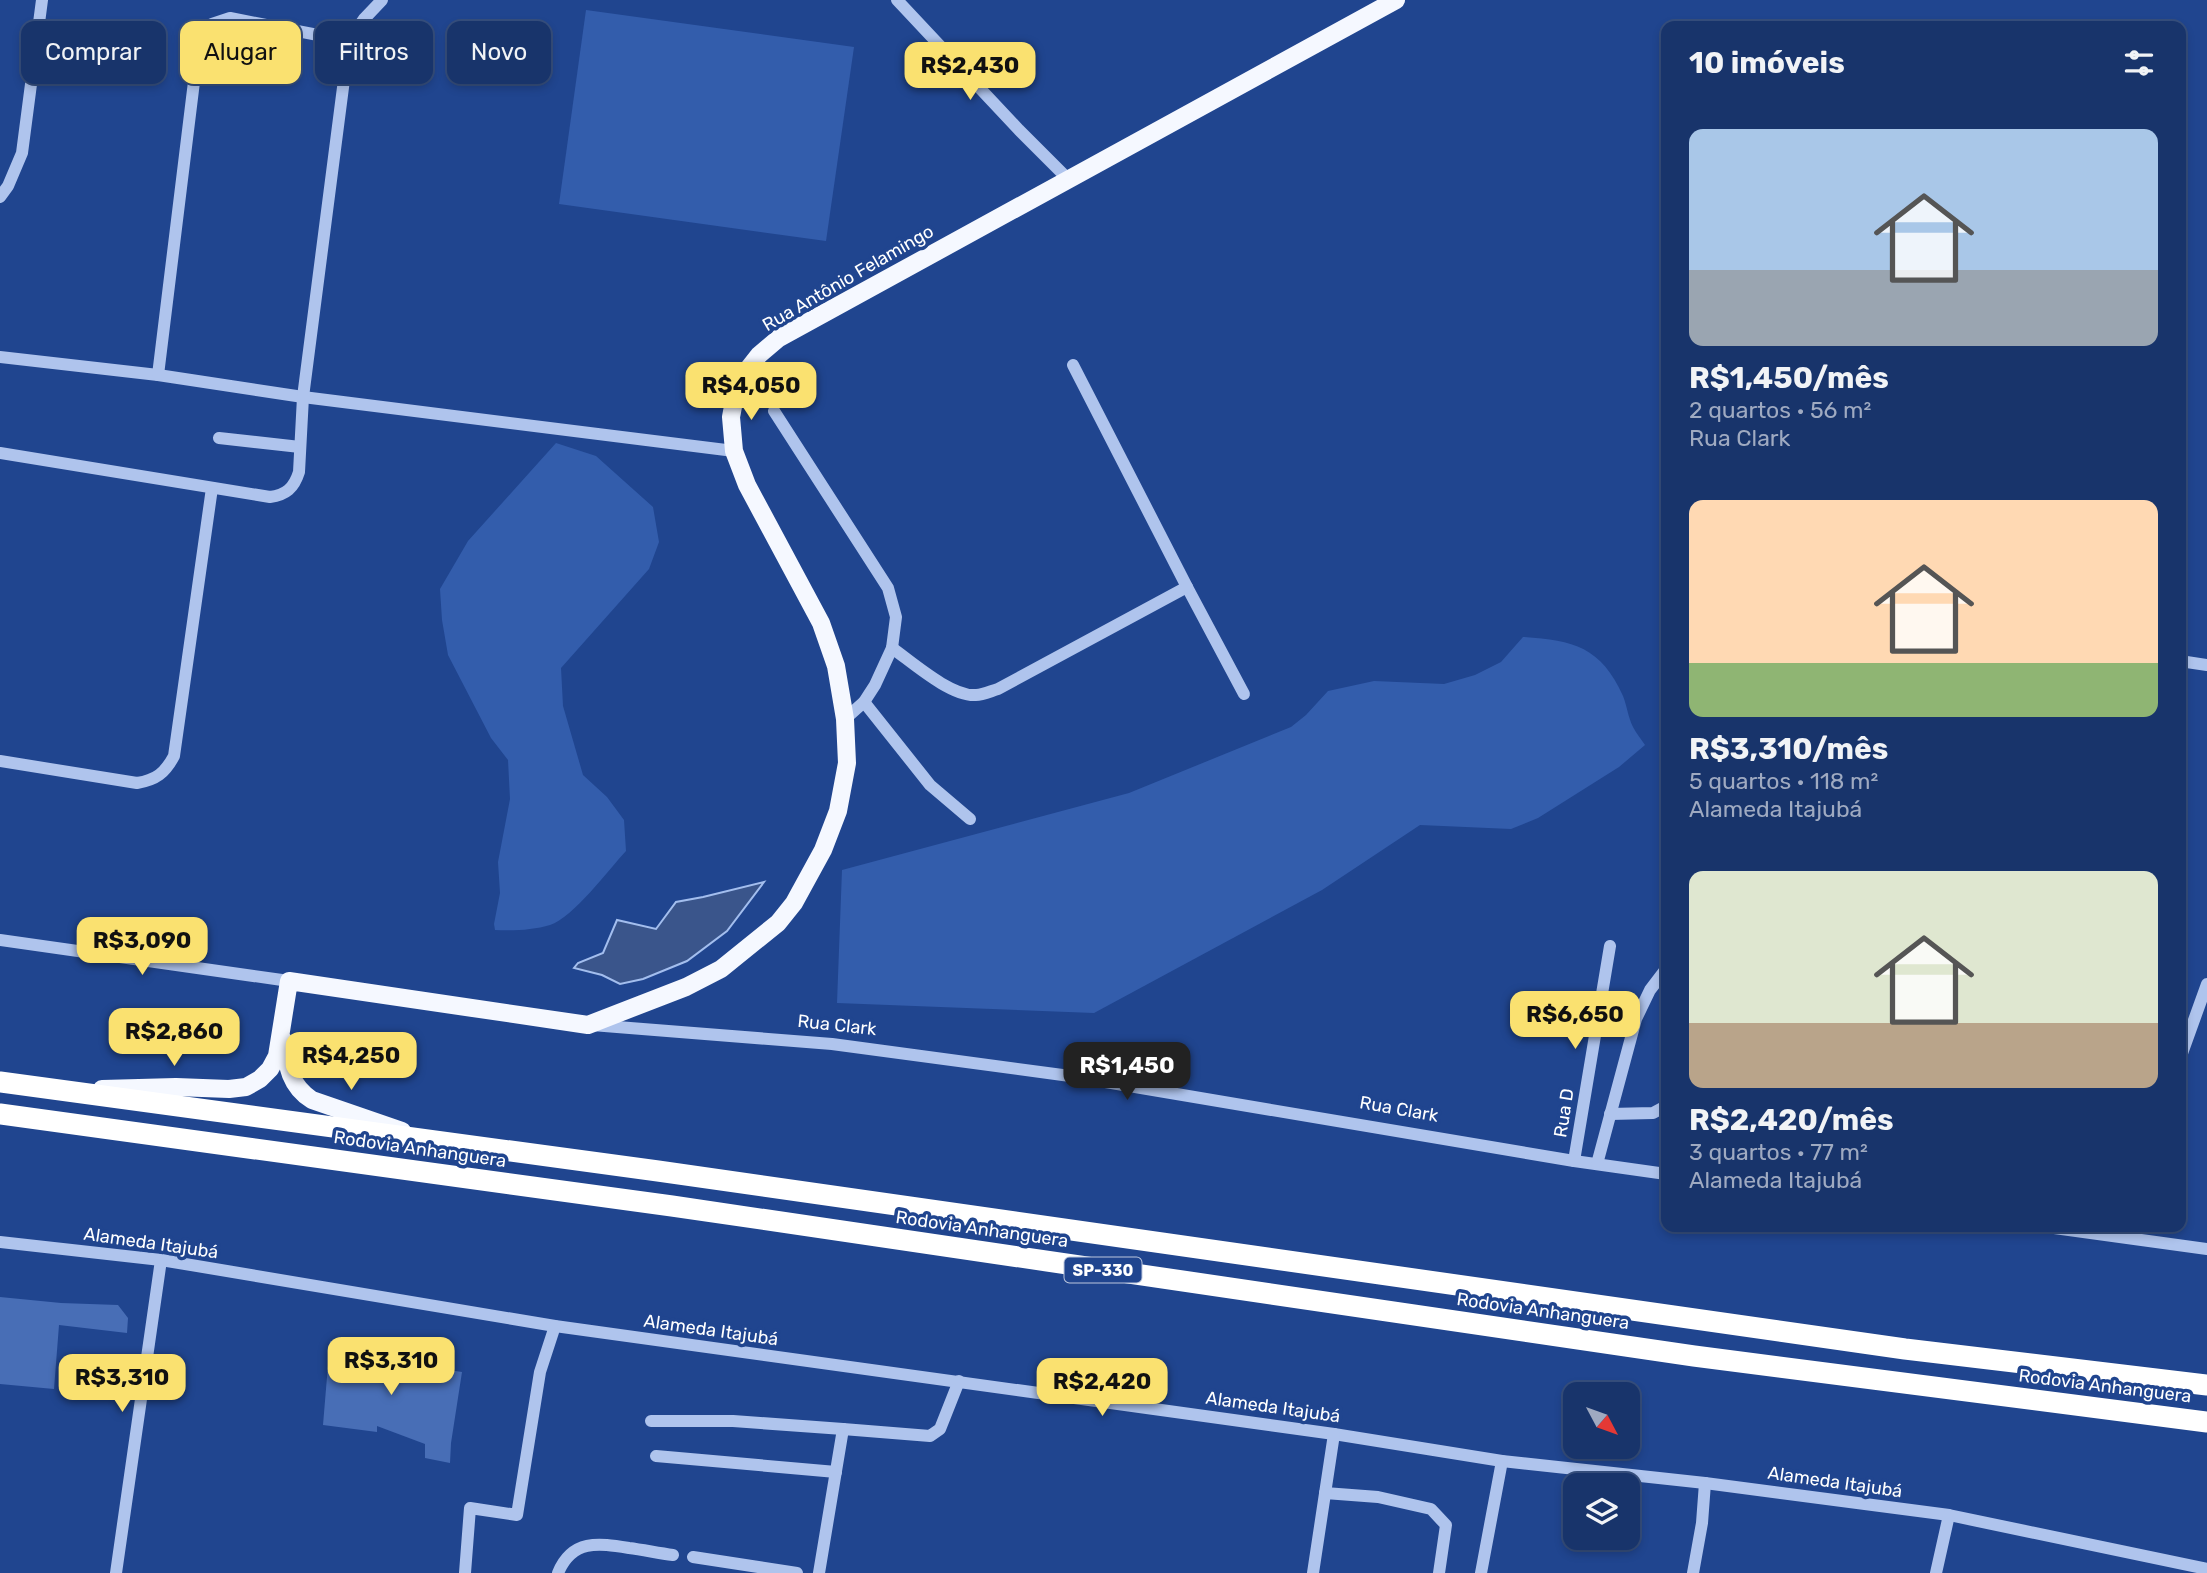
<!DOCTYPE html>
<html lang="pt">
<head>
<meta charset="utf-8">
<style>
  :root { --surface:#18346b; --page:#213c71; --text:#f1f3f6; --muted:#9faac1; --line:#364f7e; --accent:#fae170 }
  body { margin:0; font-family:Rubik,sans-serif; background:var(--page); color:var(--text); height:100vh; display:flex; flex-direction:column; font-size:26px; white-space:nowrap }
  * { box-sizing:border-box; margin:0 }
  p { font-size:23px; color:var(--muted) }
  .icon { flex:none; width:38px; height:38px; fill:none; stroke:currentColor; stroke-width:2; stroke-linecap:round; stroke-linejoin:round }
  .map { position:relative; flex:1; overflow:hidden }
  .panel { position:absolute; left:1661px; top:21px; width:525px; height:1211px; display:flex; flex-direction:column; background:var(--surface); border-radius:14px; box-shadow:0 4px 10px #0003,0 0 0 2px var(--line) }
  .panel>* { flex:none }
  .guide { position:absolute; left:21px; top:21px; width:665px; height:63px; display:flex; gap:14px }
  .needle { width:46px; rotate:131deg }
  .fabs { position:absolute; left:1563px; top:1382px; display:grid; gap:14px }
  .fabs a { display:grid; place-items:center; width:77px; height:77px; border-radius:14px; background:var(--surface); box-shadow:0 4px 10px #0003,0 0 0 2px var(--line); font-size:35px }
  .price { position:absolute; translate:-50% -60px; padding:0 16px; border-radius:14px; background:var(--accent); color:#111; font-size:23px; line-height:46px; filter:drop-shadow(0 2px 4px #0008) }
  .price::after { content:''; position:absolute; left:50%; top:42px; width:21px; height:16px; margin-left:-10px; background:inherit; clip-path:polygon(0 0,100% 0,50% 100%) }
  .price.on { background:#222; color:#fff }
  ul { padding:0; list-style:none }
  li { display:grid; align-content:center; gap:14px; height:371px; padding:0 28px }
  li span { display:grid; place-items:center; height:217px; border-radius:14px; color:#555 }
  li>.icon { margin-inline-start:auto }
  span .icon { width:126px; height:126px; fill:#fffc; stroke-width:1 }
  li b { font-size:30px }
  h2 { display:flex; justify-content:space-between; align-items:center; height:84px; padding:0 28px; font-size:30px }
  .tag { padding:0 24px; border-radius:14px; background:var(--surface); box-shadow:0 4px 10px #0003,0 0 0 2px var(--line); font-size:24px; line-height:63px }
  .tag.on { background:var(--accent); color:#111 }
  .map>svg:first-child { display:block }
  .green { fill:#335dac }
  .water { fill:#3a558b; stroke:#a3beee; stroke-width:2 }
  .building { fill:#486eb6 }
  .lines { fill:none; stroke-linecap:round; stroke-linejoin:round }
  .minor { stroke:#afc4ed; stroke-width:12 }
  .major { stroke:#f5f8ff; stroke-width:18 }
  .highway { stroke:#fff; stroke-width:21 }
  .labels { text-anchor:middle; stroke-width:7; stroke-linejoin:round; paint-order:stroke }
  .shield { fill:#20458f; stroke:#bcc7dd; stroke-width:2 }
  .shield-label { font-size:16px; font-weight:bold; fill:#fff }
  .street-label { font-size:18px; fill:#fff; stroke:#20458f }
</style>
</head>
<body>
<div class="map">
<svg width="2207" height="1573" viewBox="0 0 2207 1573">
  <rect width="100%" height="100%" fill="#20458f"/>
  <g class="green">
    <path d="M586 10 854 47 826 241 559 204Z"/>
    <path d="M556 443 596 456 653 507 659 542 649 569 561 668 563 706 583 775 607 797 624 820 626 851C609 869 573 918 550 925 534 930 512 931 495 930L494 924 500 893 498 862 510 799 508 760 491 738 448 655 442 620 440 589 468 541Z"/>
    <path d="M1523 637C1573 640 1601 647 1623 696 1627 706 1628 717 1633 727 1636 733 1641 739 1645 745L1619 767 1538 818 1511 829 1420 825 1322 890 1094 1013 837 1003 842 870 1129 793 1291 727 1306 715 1328 691 1374 681 1444 684 1475 675 1501 662Z"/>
  </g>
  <path class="water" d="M764 882 727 931 687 961 643 979 620 984 602 975 574 968 578 963 603 953 617 920 656 929 676 902 703 897Z"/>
  <g class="building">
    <path d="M0 1297 61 1303 118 1305 128 1318 127 1333 59 1325 54 1389 0 1384Z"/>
    <path d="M330 1341 359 1343 384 1350 383 1362 411 1364 462 1372 451 1443 450 1463 425 1458V1444L377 1426V1432L323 1425Z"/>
  </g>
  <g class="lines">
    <g class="minor">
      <path d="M897 0 1019 130 1068 179"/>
      <path d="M0 197 8 186 22 153 42 0"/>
      <path d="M0 357 158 375 303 397 734 451"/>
      <path d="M158 375 199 41 212 24 230 18 349 41"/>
      <path d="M774 411 888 588 896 617 892 648 875 685 864 702 845 719"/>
      <path d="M219 438 300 447"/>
      <path d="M0 453 270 497C286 495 294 488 299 472L303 397 349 41 364 19 382 0"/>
      <path d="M1187 587 1244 694"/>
      <path d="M892 648C912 662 951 697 976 695 983 695 991 691 998 689L1187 587 1073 365"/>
      <path d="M2180 661 2207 665"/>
      <path d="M864 702 930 785 970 819"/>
      <path d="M0 761 137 783C156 780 165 773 174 756L212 488"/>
      <path d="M0 940 289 981"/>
      <path d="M592 1025 832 1044 1070 1076 1574 1161 1666 1174"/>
      <path d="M2180 1059 2207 984"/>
      <path d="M1610 1114 1653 1113 1666 1106"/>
      <path d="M1574 1161 1610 946"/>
      <path d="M1597 1164 1636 1019 1650 990 1666 969"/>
      <path d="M2047 1227 2207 1249"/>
      <path d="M0 1242 161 1260 555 1326 1334 1434 1502 1461 1705 1483 1949 1515 2207 1569"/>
      <path d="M651 1421H733L843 1429"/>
      <path d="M656 1456 836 1472"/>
      <path d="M1325 1493 1378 1497 1431 1509 1446 1525 1439 1573"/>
      <path d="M693 1557 797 1573"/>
      <path d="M116 1573 161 1260"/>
      <path d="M465 1573 470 1508 517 1515 540 1372 555 1326"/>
      <path d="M558 1573C572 1539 598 1543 629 1548 644 1550 658 1553 673 1555"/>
      <path d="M819 1573 843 1429 930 1436 940 1429 959 1381"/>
      <path d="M1313 1573 1334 1434"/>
      <path d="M1481 1573 1502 1461"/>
      <path d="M1693 1573 1702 1523 1705 1483"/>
      <path d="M1936 1573 1949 1515"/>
    </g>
    <g class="major">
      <path d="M284 1041C287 1066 290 1086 312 1100L402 1131"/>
      <path d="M102 1089 176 1087 229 1089 246 1087 260 1079 270 1069 277 1056 289 981 588 1025 686 987 721 969 778 923 794 903 823 850 838 811 847 763 845 719 836 666 821 623 747 485 734 451 731 417 735 396 744 374 759 355 779 338 1396 0"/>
    </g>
    <g class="highway">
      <path d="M0 1082 658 1171 1905 1349 2207 1385"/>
      <path d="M0 1114 672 1206 1694 1356 2207 1422"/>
    </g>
  </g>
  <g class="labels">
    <rect class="shield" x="1064.5" y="1257.5" width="77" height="25" rx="5"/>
    <g class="shield-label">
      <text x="1103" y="1276">SP-330</text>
    </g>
    <g class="street-label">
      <text transform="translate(848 278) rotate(-30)" y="6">Rua Antônio Felamingo</text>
      <text transform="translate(837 1025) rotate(6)" y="6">Rua Clark</text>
      <text transform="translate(1399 1109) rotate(10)" y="6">Rua Clark</text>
      <text transform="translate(1564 1113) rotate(-81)" y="6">Rua D</text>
      <text transform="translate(420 1149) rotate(8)" y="6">Rodovia Anhanguera</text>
      <text transform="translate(982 1229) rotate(8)" y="6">Rodovia Anhanguera</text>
      <text transform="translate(151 1243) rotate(8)" y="6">Alameda Itajubá</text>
      <text transform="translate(1543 1311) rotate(8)" y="6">Rodovia Anhanguera</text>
      <text transform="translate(711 1330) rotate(8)" y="6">Alameda Itajubá</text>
      <text transform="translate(2105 1386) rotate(7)" y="6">Rodovia Anhanguera</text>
      <text transform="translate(1273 1407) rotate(8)" y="6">Alameda Itajubá</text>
      <text transform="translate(1835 1482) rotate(8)" y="6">Alameda Itajubá</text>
    </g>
  </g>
</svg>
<div class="fabs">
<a><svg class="needle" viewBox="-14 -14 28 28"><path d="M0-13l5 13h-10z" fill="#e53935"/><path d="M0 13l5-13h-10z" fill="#9faac1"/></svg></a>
<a><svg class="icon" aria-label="layers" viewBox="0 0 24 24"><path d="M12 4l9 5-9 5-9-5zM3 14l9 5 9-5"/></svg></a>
</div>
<b class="price" style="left:970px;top:102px">R$2,430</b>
<b class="price" style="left:751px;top:422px">R$4,050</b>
<b class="price" style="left:142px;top:977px">R$3,090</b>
<b class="price" style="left:1575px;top:1051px">R$6,650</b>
<b class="price" style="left:174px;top:1068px">R$2,860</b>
<b class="price" style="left:351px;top:1092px">R$4,250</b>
<b class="price on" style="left:1127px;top:1102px">R$1,450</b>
<b class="price" style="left:391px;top:1397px">R$3,310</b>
<b class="price" style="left:122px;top:1414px">R$3,310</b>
<b class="price" style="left:1102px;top:1418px">R$2,420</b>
<div class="guide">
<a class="tag">Comprar</a>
<a class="tag on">Alugar</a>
<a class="tag">Filtros</a>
<a class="tag">Novo</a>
</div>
<section class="panel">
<h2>10 imóveis<svg class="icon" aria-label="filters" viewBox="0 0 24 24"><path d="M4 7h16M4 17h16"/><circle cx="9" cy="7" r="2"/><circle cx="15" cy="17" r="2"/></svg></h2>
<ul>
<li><span style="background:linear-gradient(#a9c7e8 65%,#9aa5b1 0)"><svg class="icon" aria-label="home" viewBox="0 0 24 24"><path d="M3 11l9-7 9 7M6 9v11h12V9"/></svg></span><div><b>R$1,450/mês</b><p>2 quartos · 56 m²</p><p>Rua Clark</p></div></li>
<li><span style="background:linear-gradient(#ffd9b3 75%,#8fb573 0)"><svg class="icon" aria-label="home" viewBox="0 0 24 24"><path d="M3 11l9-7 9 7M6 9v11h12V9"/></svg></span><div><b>R$3,310/mês</b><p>5 quartos · 118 m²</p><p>Alameda Itajubá</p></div></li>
<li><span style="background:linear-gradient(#dfe7d0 70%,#b9a48a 0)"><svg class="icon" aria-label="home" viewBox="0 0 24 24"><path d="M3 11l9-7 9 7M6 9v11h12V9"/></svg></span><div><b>R$2,420/mês</b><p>3 quartos · 77 m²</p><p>Alameda Itajubá</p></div></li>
</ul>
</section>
</div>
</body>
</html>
